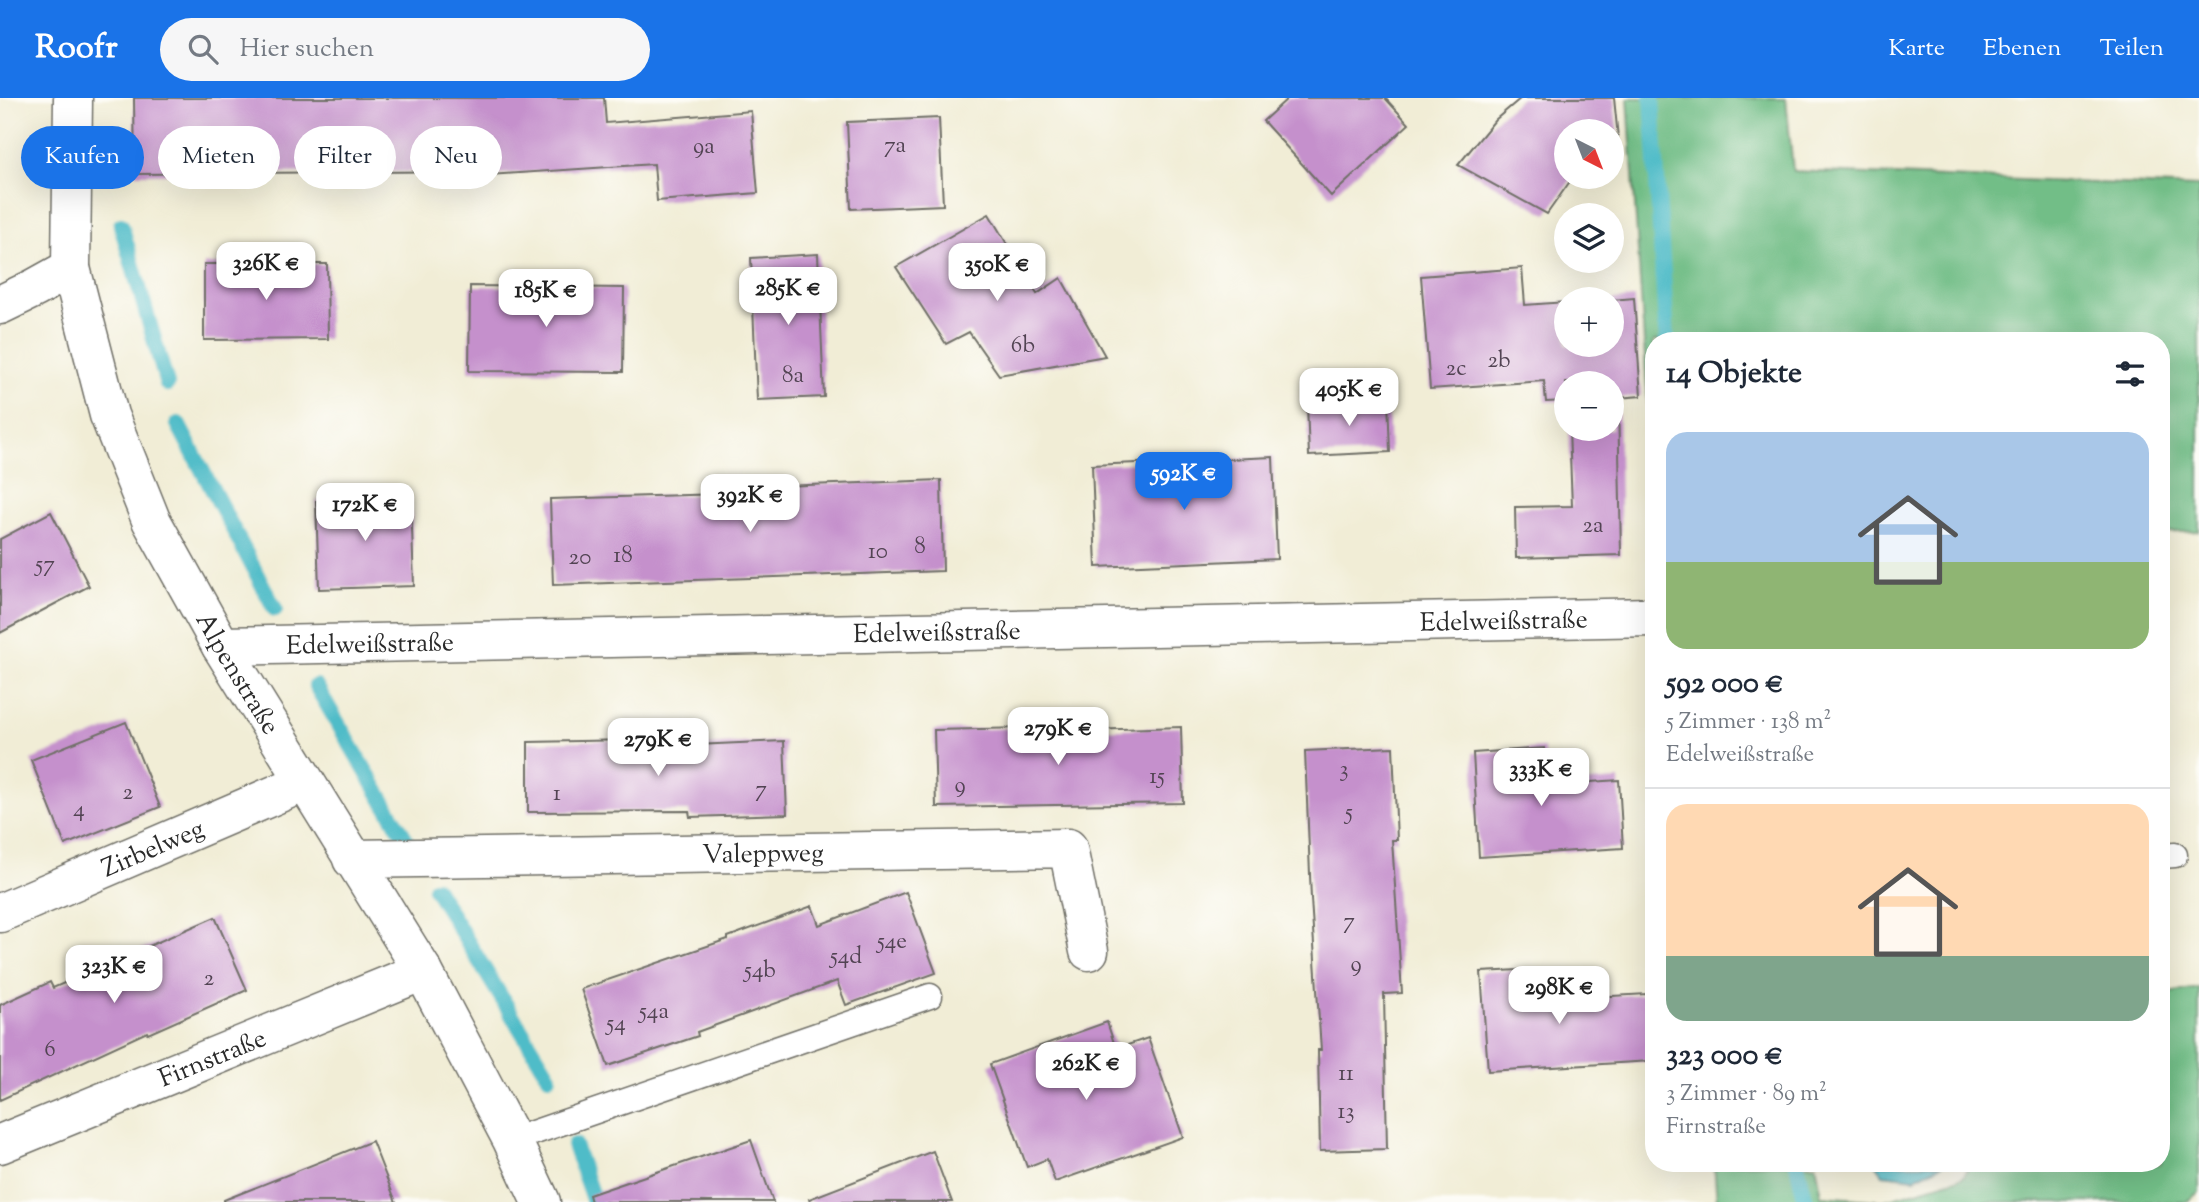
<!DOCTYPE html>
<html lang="de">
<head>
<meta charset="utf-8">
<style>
  :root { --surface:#fff; --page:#f6f6f7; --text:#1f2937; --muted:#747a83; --line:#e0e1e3; --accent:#1a73e8 }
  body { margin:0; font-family:"Sorts Mill Goudy",serif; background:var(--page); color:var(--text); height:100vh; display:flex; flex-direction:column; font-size:26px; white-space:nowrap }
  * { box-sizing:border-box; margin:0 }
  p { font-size:23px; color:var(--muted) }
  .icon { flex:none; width:38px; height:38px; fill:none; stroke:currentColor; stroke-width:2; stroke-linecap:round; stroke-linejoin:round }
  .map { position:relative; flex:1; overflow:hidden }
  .panel { position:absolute; left:1645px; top:234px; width:525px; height:840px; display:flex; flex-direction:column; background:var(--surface); border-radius:28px; box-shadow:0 7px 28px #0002 }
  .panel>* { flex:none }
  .hud { position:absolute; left:21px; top:28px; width:665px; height:63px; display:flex; gap:14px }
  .needle { width:46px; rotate:138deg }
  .buttons { position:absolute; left:1554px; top:21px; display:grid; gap:14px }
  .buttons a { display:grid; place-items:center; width:70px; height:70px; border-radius:50%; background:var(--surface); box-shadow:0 7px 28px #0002; font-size:35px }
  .price { position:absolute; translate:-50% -60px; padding:0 16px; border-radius:14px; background:#fff; color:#222; font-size:23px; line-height:46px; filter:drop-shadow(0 2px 4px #0008) }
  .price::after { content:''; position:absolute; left:50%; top:42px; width:21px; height:16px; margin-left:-10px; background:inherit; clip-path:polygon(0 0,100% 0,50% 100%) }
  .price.active { background:var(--accent); color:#fff }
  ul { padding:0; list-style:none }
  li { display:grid; align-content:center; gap:14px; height:371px; padding:0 21px }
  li+li { border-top:2px solid var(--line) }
  li span { display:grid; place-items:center; height:217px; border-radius:21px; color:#555 }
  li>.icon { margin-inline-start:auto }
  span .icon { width:126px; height:126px; fill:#fffc; stroke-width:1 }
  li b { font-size:30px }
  h2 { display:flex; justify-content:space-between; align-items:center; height:84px; padding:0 21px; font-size:30px }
  .pill { padding:0 24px; border-radius:32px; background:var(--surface); box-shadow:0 7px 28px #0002; font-size:24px; line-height:63px }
  .pill.active { background:var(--accent); color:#fff }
  header { display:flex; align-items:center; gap:42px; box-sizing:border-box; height:98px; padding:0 35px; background:var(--accent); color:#fff }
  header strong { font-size:33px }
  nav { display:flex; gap:38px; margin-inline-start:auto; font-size:24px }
  .search { width:490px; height:63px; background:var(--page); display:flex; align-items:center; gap:18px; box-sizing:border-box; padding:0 24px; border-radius:38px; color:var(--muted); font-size:26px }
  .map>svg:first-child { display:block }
  .forest { fill:#72be87; stroke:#4e7459; stroke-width:2 }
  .water { fill:#4fbcc8; stroke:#3d747a; stroke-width:2 }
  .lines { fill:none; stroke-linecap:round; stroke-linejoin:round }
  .stream { stroke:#4fbcc8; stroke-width:16 }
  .building { fill:#c590cc }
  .lane-casing { stroke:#706f67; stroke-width:27 }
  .street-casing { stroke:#706f67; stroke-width:41 }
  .lane { stroke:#fff; stroke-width:24 }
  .street { stroke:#fff; stroke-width:38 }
  .labels { text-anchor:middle; stroke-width:7; stroke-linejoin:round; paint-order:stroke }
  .number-label { font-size:23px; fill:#524453 }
  .street-label { font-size:26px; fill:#2b2b2b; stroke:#fdfcf7 }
</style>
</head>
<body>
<header>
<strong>Roofr</strong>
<div class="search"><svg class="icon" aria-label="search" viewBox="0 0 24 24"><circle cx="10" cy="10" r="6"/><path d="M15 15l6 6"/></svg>Hier suchen</div>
<nav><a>Karte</a><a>Ebenen</a><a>Teilen</a></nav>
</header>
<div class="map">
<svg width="2199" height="1104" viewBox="0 0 2199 1104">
  <rect width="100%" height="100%" fill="#fdfcf7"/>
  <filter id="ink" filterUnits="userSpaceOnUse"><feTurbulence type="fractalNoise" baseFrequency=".0143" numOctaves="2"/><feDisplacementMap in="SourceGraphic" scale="14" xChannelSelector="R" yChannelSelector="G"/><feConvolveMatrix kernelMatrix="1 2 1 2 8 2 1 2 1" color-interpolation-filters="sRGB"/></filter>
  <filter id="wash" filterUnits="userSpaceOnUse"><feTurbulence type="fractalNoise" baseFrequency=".00686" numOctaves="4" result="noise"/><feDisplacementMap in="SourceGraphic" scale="28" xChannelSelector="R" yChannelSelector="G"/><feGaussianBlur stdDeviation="1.57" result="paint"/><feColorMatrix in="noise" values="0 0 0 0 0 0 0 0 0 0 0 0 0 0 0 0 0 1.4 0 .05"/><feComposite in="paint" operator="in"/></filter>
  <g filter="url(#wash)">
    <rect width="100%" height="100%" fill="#f1edd6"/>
    <g class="forest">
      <path d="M1628 0H1786L1793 73 2199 89V433L2161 435V243H1654V398Z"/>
      <path d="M2199 890V1094L2186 1104H1717L1714 1066H1816L1822 1098 1883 1103 1963 1079 1971 1066H2161V896Z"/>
    </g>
    <path class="water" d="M1876 1066H1943L1915 1080 1883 1076Z"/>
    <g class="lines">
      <g class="stream">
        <path d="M1652 0 1667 243"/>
        <path d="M121 127 167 286"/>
        <path d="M178 326 275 511"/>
        <path d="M316 588 407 743"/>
        <path d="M435 790 549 978"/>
        <path d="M574 1047 594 1104"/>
        <path d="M1797 1066 1806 1104"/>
      </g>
    </g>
    <g id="blocks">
      <g class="building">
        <path d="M134 0H604L606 25 751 13 758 95 657 103 654 66 489 77V73L135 76Z"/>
        <path d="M1288 0H1385L1409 26 1331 98 1263 23Z"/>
        <path d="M1521 0H1614L1619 50 1612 52V33H1566V79H1573L1547 116 1458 67 1495 22Z"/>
        <path d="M939 20 943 107 851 111 847 24Z"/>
        <path d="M989 116 1037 196 1061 180 1105 258 999 277 969 234 946 246 896 169Z"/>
        <path d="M818 156 824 299 757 302 751 160Z"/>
        <path d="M204 166H327L328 241 204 242Z"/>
        <path d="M1522 170 1525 207 1566 204V247H1612V202L1634 200 1641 298 1618 300 1621 457 1516 460 1515 409 1572 408 1569 331H1612V285H1566V303L1546 304 1544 283 1430 291 1421 178Z"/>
        <path d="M470 188 624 190 623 274 469 273Z"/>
        <path d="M1388 301 1390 354 1309 358 1307 305Z"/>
        <path d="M1273 359 1277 461 1096 469 1092 367Z"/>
        <path d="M941 382 943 473 553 487 550 401 756 395 755 389Z"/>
        <path d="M411 400 414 488 319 491 316 403Z"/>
        <path d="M51 414 89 488 0 535V441Z"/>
        <path d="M126 624 160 709 65 747 31 662Z"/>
        <path d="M1181 629 1183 705 936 709 934 632 1028 630V634Z"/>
        <path d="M631 642V650L784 643 787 716 690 719 689 713 528 714V644Z"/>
        <path d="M1393 649 1397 742H1392L1402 895 1384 896 1387 1051 1320 1053 1318 952H1321L1311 801 1305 653Z"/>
        <path d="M1544 650 1546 687 1619 682 1623 750 1479 759 1473 655Z"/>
        <path d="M906 794 936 875 846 907 837 883 697 934 698 938 608 968 581 891 728 841V839L812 808 819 827Z"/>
        <path d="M215 819 247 892 148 936 147 934 0 1002V907L50 884 53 890Z"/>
        <path d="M1539 871 1541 902 1647 896 1651 963 1488 973 1481 874Z"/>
        <path d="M1107 924 1116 951 1148 940 1183 1039 1055 1084 1047 1061 1027 1069 990 966Z"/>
        <path d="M751 1042 773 1104H591L589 1097Z"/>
        <path d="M372 1043 396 1104H224V1102Z"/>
        <path d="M933 1053 952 1104H810L809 1101Z"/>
      </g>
    </g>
  </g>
  <g filter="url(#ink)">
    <use href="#blocks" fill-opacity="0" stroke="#706f67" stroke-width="2"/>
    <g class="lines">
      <g class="lane-casing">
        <g id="lane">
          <path d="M2161 758 2175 757"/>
          <path d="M512 1042 930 898"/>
        </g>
      </g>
      <g class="street-casing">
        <g id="street">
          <path id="s1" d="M73 0 71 170 109 317 151 422 221 548 423 873 512 1042 541 1104"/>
          <path d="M0 207 35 190 71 170"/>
          <path id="s2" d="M221 548 1654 519"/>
          <path id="s3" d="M352 761 1068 750 1089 853"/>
          <path id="s4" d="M0 815 305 684"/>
          <path id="s5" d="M0 1046 423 873"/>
        </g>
      </g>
      <use href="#lane" class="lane"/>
      <use href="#street" class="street"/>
    </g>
  </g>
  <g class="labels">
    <g class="number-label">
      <text x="895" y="54">7a</text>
      <text x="704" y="55">9a</text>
      <text x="1023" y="254">6b</text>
      <text x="1499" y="269">2b</text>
      <text x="1456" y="277">2c</text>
      <text x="793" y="284">8a</text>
      <text x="1593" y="434">2a</text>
      <text x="920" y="455">8</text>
      <text x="878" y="460">10</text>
      <text x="623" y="464">18</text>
      <text x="580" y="466">20</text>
      <text x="45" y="473">57</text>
      <text x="1344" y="678">3</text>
      <text x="1157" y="685">15</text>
      <text x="960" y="694">9</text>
      <text x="761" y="698">7</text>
      <text x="128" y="701">2</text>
      <text x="557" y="702">1</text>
      <text x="79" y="718">4</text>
      <text x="1349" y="721">5</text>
      <text x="1349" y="830">7</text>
      <text x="892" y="850">54e</text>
      <text x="846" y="865">54d</text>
      <text x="1356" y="873">9</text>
      <text x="760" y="879">54b</text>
      <text x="209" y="887">2</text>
      <text x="654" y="920">54a</text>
      <text x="616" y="932">54</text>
      <text x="50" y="958">6</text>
      <text x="1346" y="982">11</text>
      <text x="1346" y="1020">13</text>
    </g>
    <g class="street-label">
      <text dy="9" stroke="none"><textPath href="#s2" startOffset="1283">Edelweißstraße</textPath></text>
      <text dy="9" stroke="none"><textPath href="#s2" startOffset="716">Edelweißstraße</textPath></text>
      <text dy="9" stroke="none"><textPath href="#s2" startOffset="149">Edelweißstraße</textPath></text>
      <text dy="9" stroke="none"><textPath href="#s1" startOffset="611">Alpenstraße</textPath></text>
      <text dy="9" stroke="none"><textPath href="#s4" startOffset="166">Zirbelweg</textPath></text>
      <text dy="9" stroke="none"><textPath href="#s3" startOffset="411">Valeppweg</textPath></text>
      <text dy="9" stroke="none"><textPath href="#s5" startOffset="229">Firnstraße</textPath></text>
    </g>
  </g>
</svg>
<div class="buttons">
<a><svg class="needle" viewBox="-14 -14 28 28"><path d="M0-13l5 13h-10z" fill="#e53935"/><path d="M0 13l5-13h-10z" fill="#747a83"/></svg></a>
<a><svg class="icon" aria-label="layers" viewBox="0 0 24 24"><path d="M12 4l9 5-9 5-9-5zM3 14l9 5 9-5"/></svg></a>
<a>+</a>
<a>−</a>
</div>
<b class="price" style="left:266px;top:204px">326K €</b>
<b class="price" style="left:997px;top:205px">350K €</b>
<b class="price" style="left:788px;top:229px">285K €</b>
<b class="price" style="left:546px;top:231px">185K €</b>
<b class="price" style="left:1349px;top:330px">405K €</b>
<b class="price active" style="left:1184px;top:414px">592K €</b>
<b class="price" style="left:750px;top:436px">392K €</b>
<b class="price" style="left:365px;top:445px">172K €</b>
<b class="price" style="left:1058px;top:669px">279K €</b>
<b class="price" style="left:658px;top:680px">279K €</b>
<b class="price" style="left:1541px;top:710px">333K €</b>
<b class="price" style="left:114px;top:907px">323K €</b>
<b class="price" style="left:1559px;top:928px">298K €</b>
<b class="price" style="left:1086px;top:1004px">262K €</b>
<div class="hud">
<a class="pill active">Kaufen</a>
<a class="pill">Mieten</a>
<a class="pill">Filter</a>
<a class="pill">Neu</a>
</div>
<section class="panel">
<h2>14 Objekte<svg class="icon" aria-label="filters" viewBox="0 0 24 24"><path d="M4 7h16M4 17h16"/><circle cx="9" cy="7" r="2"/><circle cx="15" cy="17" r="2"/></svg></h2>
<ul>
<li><span style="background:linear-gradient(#a9c7e8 60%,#8fb573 0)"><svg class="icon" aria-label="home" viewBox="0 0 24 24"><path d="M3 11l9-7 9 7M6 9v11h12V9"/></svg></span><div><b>592 000 €</b><p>5 Zimmer · 138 m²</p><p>Edelweißstraße</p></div></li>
<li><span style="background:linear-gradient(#ffd9b3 70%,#7fa58c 0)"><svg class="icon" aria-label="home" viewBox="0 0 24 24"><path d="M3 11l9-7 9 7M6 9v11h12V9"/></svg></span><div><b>323 000 €</b><p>3 Zimmer · 89 m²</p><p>Firnstraße</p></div></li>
</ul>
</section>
</div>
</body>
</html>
